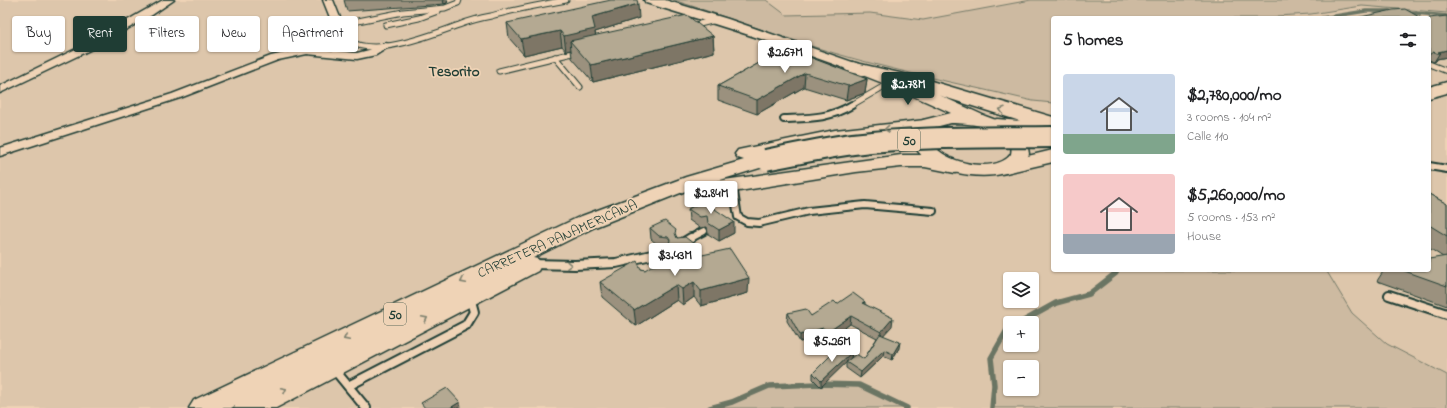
<!DOCTYPE html>
<html lang="en">
<head>
<meta charset="utf-8">
<style>
  :root { --surface:#fff; --page:#f2f2f2; --text:#202124; --muted:#757577; --accent:#1f3d34 }
  body { margin:0; font-family:"Indie Flower",sans-serif; background:var(--page); color:var(--text); height:100vh; display:flex; flex-direction:column; font-size:15px; white-space:nowrap }
  * { box-sizing:border-box; margin:0 }
  p { font-size:13px; color:var(--muted) }
  .icon { flex:none; width:22px; height:22px; fill:none; stroke:currentColor; stroke-width:2; stroke-linecap:round; stroke-linejoin:round }
  .map { position:relative; flex:1; overflow:hidden }
  .drawer { position:absolute; left:1051px; top:16px; width:380px; height:256px; display:flex; flex-direction:column; background:var(--surface); border-radius:4px; box-shadow:0 1px 3px #0004 }
  .drawer>* { flex:none }
  .hud { position:absolute; left:12px; top:16px; width:380px; height:36px; display:flex; gap:8px }
  .fabs { position:absolute; left:1003px; top:272px; display:grid; gap:8px }
  .fabs a { display:grid; place-items:center; width:36px; height:36px; border-radius:4px; background:var(--surface); box-shadow:0 1px 3px #0004; font-size:20px }
  .price { position:absolute; translate:-50% -34px; padding:0 9px; border-radius:4px; background:#fff; color:#222; font-size:13px; line-height:26px; filter:drop-shadow(0 1px 2px #0008) }
  .price::after { content:''; position:absolute; left:50%; top:24px; width:12px; height:9px; margin-left:-6px; background:inherit; clip-path:polygon(0 0,100% 0,50% 100%) }
  .price.selected { background:var(--accent); color:#fff }
  ul { padding:0; list-style:none }
  li { display:flex; align-items:center; gap:12px; height:100px; padding:0 12px }
  li span { display:grid; place-items:center; flex:none; width:112px; height:80px; border-radius:4px; color:#555 }
  li>.icon { margin-inline-start:auto }
  span .icon { width:48px; height:48px; fill:#fffc; stroke-width:1 }
  li b { font-size:17px }
  h2 { display:flex; justify-content:space-between; align-items:center; height:48px; padding:0 12px; font-size:17px }
  .tag { padding:0 14px; border-radius:4px; background:var(--surface); box-shadow:0 1px 3px #0004; font-size:14px; line-height:36px }
  .tag.selected { background:var(--accent); color:#fff }
  .map>svg:first-child { display:block }
  .built { fill:#ddc6ab; fill-rule:evenodd }
  .green { fill:#cdbaa1; stroke:#767c6a; fill-rule:evenodd }
  .lines { fill:none; stroke-linecap:round; stroke-linejoin:round }
  .stream-far1 { stroke:#6b7463; stroke-width:3.5 }
  .stream { stroke:#6b7463; stroke-width:5.5 }
  .lane-far2-casing { stroke:#1f3d34; stroke-width:7 }
  .lane-far1-casing { stroke:#1f3d34; stroke-width:10 }
  .lane-casing { stroke:#1f3d34; stroke-width:12 }
  .street-casing { stroke:#1f3d34; stroke-width:3 }
  .secondary-casing { stroke:#1f3d34; stroke-width:3 }
  .highway-casing { stroke:#1f3d34; stroke-width:3 }
  .lane-far2 { stroke:#efd3b6; stroke-width:5 }
  .lane-far1 { stroke:#efd3b6; stroke-width:6 }
  .lane { stroke:#efd3b6; stroke-width:8 }
  .street { fill:#efd3b6; fill-rule:evenodd }
  .secondary { fill:#efd3b6; fill-rule:evenodd }
  .highway { fill:#efd3b6; fill-rule:evenodd }
  .highway-bridge-casing { stroke:#1f3d34; stroke-width:24; stroke-linecap:butt }
  .highway-bridge { stroke:#efd3b6; stroke-width:20 }
  .wall { fill:#9b917e; stroke:#1f3d34 }
  .shaded-wall { fill:#7e7666; stroke:#1f3d34 }
  .building { fill:#b4a992; stroke:#1f3d34 }
  .oneway { stroke:#7d806e }
  .labels { text-anchor:middle; stroke-width:3.5; stroke-linejoin:round; paint-order:stroke }
  .shield { fill:#efd3b6; stroke:#5d6a5b; stroke-width:1 }
  .shield-label { font-size:13px; font-weight:bold; fill:#1f3d34 }
  .street-label { font-size:14px; fill:#1f3d34; stroke:#efd3b6 }
  .far-district-label { font-size:15px; font-weight:bold; fill:#1f3d34; stroke:#efd3b6 }
</style>
</head>
<body>
<div class="map">
<svg width="1447" height="408" viewBox="0 0 1447 408">
  <rect width="100%" height="100%" fill="#efd3b6"/>
  <filter id="ink" filterUnits="userSpaceOnUse"><feTurbulence type="fractalNoise" baseFrequency=".025" numOctaves="2"/><feDisplacementMap in="SourceGraphic" scale="8" xChannelSelector="R" yChannelSelector="G"/><feConvolveMatrix kernelMatrix="1 2 1 2 8 2 1 2 1" color-interpolation-filters="sRGB"/></filter>
  <g filter="url(#ink)">
    <path class="built" d="M0 0H1447V408H1400L1316 270H1429V18H1053V270H1117L1116 273 1089 294 1056 303 1020 323H1010V329L1007 331 991 358 994 385 992 408H907L859 385 732 402 710 408H0ZM1010 279H1032V301H1010Z"/>
    <g class="green">
      <path d="M673 0H766L786 15 870 13 923 20 1031 0H1447V13L1362 6 1311 14 1277 16 1276 18H1053V103L1033 101C974 87 914 75 855 59 793 42 734 19 673 0Z"/>
      <path d="M1117 270H1326L1352 313 1387 344 1447 375V408H992L994 385 991 358 1007 330 1010 329V345H1032V323H1020L1056 303 1089 294 1116 273ZM1010 367H1032V389H1010Z"/>
      <path d="M818 384 859 385 907 408H710L732 402 769 386Z"/>
    </g>
    <g class="lines">
      <g class="stream-far1">
        <path d="M1405 12 1447 16"/>
        <path d="M1322 18 1366 11H1390"/>
      </g>
      <g class="stream">
        <path d="M1020 323 1056 303 1089 294 1116 273 1117 270"/>
        <path d="M710 408 732 402 769 386 818 384 859 385 907 408"/>
        <path d="M992 408 994 385 991 358 1007 330 1010 329"/>
      </g>
      <g class="lane-far2-casing">
        <g id="lane-far2">
          <path d="M459 0 458 3 445 8 403 12 338 25C351 69 430 35 459 25 469 21 480 18 491 16 516 9 541 5 566 0"/>
          <path d="M386 25 419 18 438 11"/>
          <path d="M691 26 716 20"/>
          <path d="M555 57 580 87"/>
          <path d="M1429 64 1447 71"/>
          <path d="M499 71 581 51"/>
          <path d="M850 106 893 81"/>
        </g>
      </g>
      <g class="lane-far1-casing">
        <g id="lane-far1">
          <path d="M784 119C810 118 828 119 852 105"/>
          <path d="M1429 166 1447 169"/>
          <path d="M733 186 738 217 747 222 759 223 809 211 865 205 933 211"/>
          <path d="M689 239 704 231"/>
        </g>
      </g>
      <g class="lane-casing">
        <g id="lane">
          <path d="M681 244 691 238"/>
          <path d="M532 264 575 265 616 263 665 252"/>
          <path d="M1389 295 1447 314"/>
          <path d="M333 368 366 408"/>
          <path d="M348 386 466 325 474 312 470 297"/>
        </g>
      </g>
      <g class="street-casing">
        <g id="street">
          <path d="M163 0H174L152 15 90 50 0 93V86L82 46Z"/>
          <path d="M323 0H333L343 25 341 27H335L333 25Z"/>
          <path d="M385 43 389 44 390 46 376 55 357 59 307 54 278 60 180 98 0 156V148L172 94 271 56 307 48 357 53 369 50Z"/>
        </g>
      </g>
      <g class="secondary-casing">
        <path id="secondary" d="M644 0H665L728 19 913 83 985 116 1012 126 1019 131 1027 142 1029 154C1026 160 1023 165 1017 168 989 186 911 172 911 132L923 120 951 113C855 67 748 34 646 3ZM951 123C969 123 1017 127 1011 154 995 177 930 161 928 133L935 127Z"/>
      </g>
      <g class="highway-casing">
        <g id="highway">
          <path d="M852 62 921 78 1053 117V129L1041 126 1039 131 1032 133 990 129 987 125 990 121 997 119 1020 121 909 86 846 71 844 67 846 63Z"/>
          <path d="M1447 82V93L1429 98V87Z"/>
          <path d="M925 120 932 122 935 126 932 130 835 142 769 155 773 156 776 160 773 164 717 181 901 155H925L962 163 965 167 962 171 955 173 925 167H901L856 172 733 192 704 194 696 193 693 188 595 227 533 258 538 259 541 265 538 271 276 408H234L235 406 231 408H189L194 400 579 217 686 177 744 160 738 158 735 154 738 150 835 130Z"/>
          <path d="M1053 150V162L1006 173 999 171 996 167 999 163Z"/>
        </g>
      </g>
      <use href="#lane-far2" class="lane-far2"/>
      <use href="#lane-far1" class="lane-far1"/>
      <use href="#lane" class="lane"/>
      <use href="#street" class="street"/>
      <use href="#secondary" class="secondary"/>
      <use href="#highway" class="highway"/>
      <g class="highway-bridge-casing">
        <path id="highway-bridge" d="M766 160C795 154 823 148 853 144 919 136 986 138 1053 137"/>
      </g>
      <use href="#highway-bridge" class="highway-bridge"/>
    </g>
    <g class="wall">
      <path d="M344 0H448L447 3 444 4 347 11Z"/>
      <path d="M639 18 595 32 596 36H713L714 52 593 82 572 58 571 50 566 51 562 46 524 55 509 38 507 23Z"/>
      <path d="M1429 18 1447 57 1437 59 1436 61 1434 62 1429 60Z"/>
      <path d="M786 48 867 79 865 93 846 100 804 87 757 114 718 100V86Z"/>
      <path d="M1429 194 1447 204V306L1377 281 1384 270H1429L1443 257 1429 248Z"/>
      <path d="M703 201 734 233 719 241 708 234 707 227 700 228 689 220 688 209Z"/>
      <path d="M650 228 676 236 695 255 690 258 748 293 701 306 694 297 683 305 677 300 636 326 602 297 600 282 641 269 645 270 676 261 670 255 669 248 660 247 651 239Z"/>
      <path d="M865 302V304L892 326 883 335 899 348 892 360 883 356 860 378 846 368V362L821 387 813 379V373L852 352 851 358 864 359 877 338 850 324 828 340 822 336 800 342 787 321 788 313 811 316 837 304Z"/>
    </g>
    <g class="shaded-wall">
      <path d="M443 0H448L447 3 444 4Z"/>
      <path d="M638 4 639 18 595 32 597 44 570 41 571 50 566 51 564 36 592 17Z"/>
      <path d="M560 31 562 46 524 55 521 39Z"/>
      <path d="M713 36 714 52 593 82 591 65Z"/>
      <path d="M1447 50V57L1437 59 1436 61 1434 62 1439 54 1438 52Z"/>
      <path d="M805 73 804 87 757 114V100Z"/>
      <path d="M867 79 865 93 846 100 848 86Z"/>
      <path d="M734 222V233L719 241V230Z"/>
      <path d="M694 244 695 255 680 264 679 253Z"/>
      <path d="M749 278 748 293 701 306V291Z"/>
      <path d="M694 282V297L683 305 682 289Z"/>
      <path d="M676 285 677 300 636 326 634 310Z"/>
      <path d="M851 316 850 324 828 340V332Z"/>
      <path d="M893 318 892 326 880 339 881 332Z"/>
      <path d="M823 328 822 336 800 342V335Z"/>
      <path d="M900 342 899 348 892 360 893 354Z"/>
      <path d="M884 350 883 356 860 378 861 372Z"/>
      <path d="M852 352 851 358 821 387V381Z"/>
      <path d="M460 402 461 408H450Z"/>
    </g>
    <g class="building">
      <path d="M611 0H637L638 4 592 17 595 29 564 36 560 31 521 39 507 23Z"/>
      <path d="M1405 9 1421 18H1356L1393 10Z"/>
      <path d="M687 15 713 36 591 65 570 41Z"/>
      <path d="M1447 16V50L1438 52 1440 53 1439 54 1433 52 1429 55V18Z"/>
      <path d="M786 48 867 79 848 86 805 73 757 100 718 86Z"/>
      <path d="M1429 194 1447 204V236L1429 225Z"/>
      <path d="M703 201 734 222 719 230 708 223 707 216 700 217 688 209Z"/>
      <path d="M665 221 676 230 675 233 677 238 685 237 694 244 679 253 669 244 670 240 668 237 659 236 650 228Z"/>
      <path d="M730 249 749 278 701 291 694 282 682 289 676 285 634 310 600 282 637 261 641 269 645 270 651 266Z"/>
      <path d="M1447 256V286L1402 270H1429V259Z"/>
      <path d="M853 293 865 302 862 303 893 318 881 332 851 316 828 332 823 328 800 335 788 313 806 309 811 316 834 301 837 304Z"/>
      <path d="M880 334 900 342 893 354 884 350 861 372 846 362 856 354 864 359Z"/>
      <path d="M841 345 852 352 821 381 813 373Z"/>
      <path d="M447 388 460 402 450 408H425L421 403Z"/>
    </g>
    <defs><path id="oneway-chevron" d="M-2-3.5L2.5 0L-2 3.5" fill="none" stroke-width="1.6" stroke-linecap="round" stroke-linejoin="round"/></defs>
    <g class="oneway">
      <use href="#oneway-chevron" transform="translate(1002 110) rotate(-163)"/>
      <use href="#oneway-chevron" transform="translate(887 129) rotate(175)"/>
      <use href="#oneway-chevron" transform="translate(569 265) rotate(2)"/>
      <use href="#oneway-chevron" transform="translate(463 281) rotate(154)"/>
      <use href="#oneway-chevron" transform="translate(425 319) rotate(-27)"/>
      <use href="#oneway-chevron" transform="translate(346 338) rotate(154)"/>
      <use href="#oneway-chevron" transform="translate(284 390) rotate(-27)"/>
    </g>
  </g>
  <g class="labels">
    <g class="shield">
      <rect x="898" y="129" width="22" height="22" rx="3"/>
      <rect x="384" y="303" width="22" height="22" rx="3"/>
    </g>
    <g class="shield-label">
      <text x="909" y="145">50</text>
      <text x="395" y="319">50</text>
    </g>
    <g class="street-label">
      <text transform="translate(557 238) rotate(-24)" y="5">CARRETERA PANAMERICANA</text>
    </g>
    <g class="far-district-label">
      <text x="454" y="76">Tesorito</text>
    </g>
  </g>
</svg>
<div class="fabs">
<a><svg class="icon" aria-label="layers" viewBox="0 0 24 24"><path d="M12 4l9 5-9 5-9-5zM3 14l9 5 9-5"/></svg></a>
<a>+</a>
<a>−</a>
</div>
<b class="price" style="left:785px;top:74px">$2.67M</b>
<b class="price selected" style="left:908px;top:106px">$2.78M</b>
<b class="price" style="left:711px;top:215px">$2.84M</b>
<b class="price" style="left:675px;top:277px">$3.43M</b>
<b class="price" style="left:832px;top:363px">$5.26M</b>
<div class="hud">
<a class="tag">Buy</a>
<a class="tag selected">Rent</a>
<a class="tag">Filters</a>
<a class="tag">New</a>
<a class="tag">Apartment</a>
</div>
<section class="drawer">
<h2>5 homes<svg class="icon" aria-label="filters" viewBox="0 0 24 24"><path d="M4 7h16M4 17h16"/><circle cx="9" cy="7" r="2"/><circle cx="15" cy="17" r="2"/></svg></h2>
<ul>
<li><span style="background:linear-gradient(#c9d6e8 75%,#7fa58c 0)"><svg class="icon" aria-label="home" viewBox="0 0 24 24"><path d="M3 11l9-7 9 7M6 9v11h12V9"/></svg></span><div><b>$2,780,000/mo</b><p>3 rooms · 104 m²</p><p>Calle 110</p></div></li>
<li><span style="background:linear-gradient(#f6c9c9 75%,#9aa5b1 0)"><svg class="icon" aria-label="home" viewBox="0 0 24 24"><path d="M3 11l9-7 9 7M6 9v11h12V9"/></svg></span><div><b>$5,260,000/mo</b><p>5 rooms · 153 m²</p><p>House</p></div></li>
</ul>
</section>
</div>
</body>
</html>
